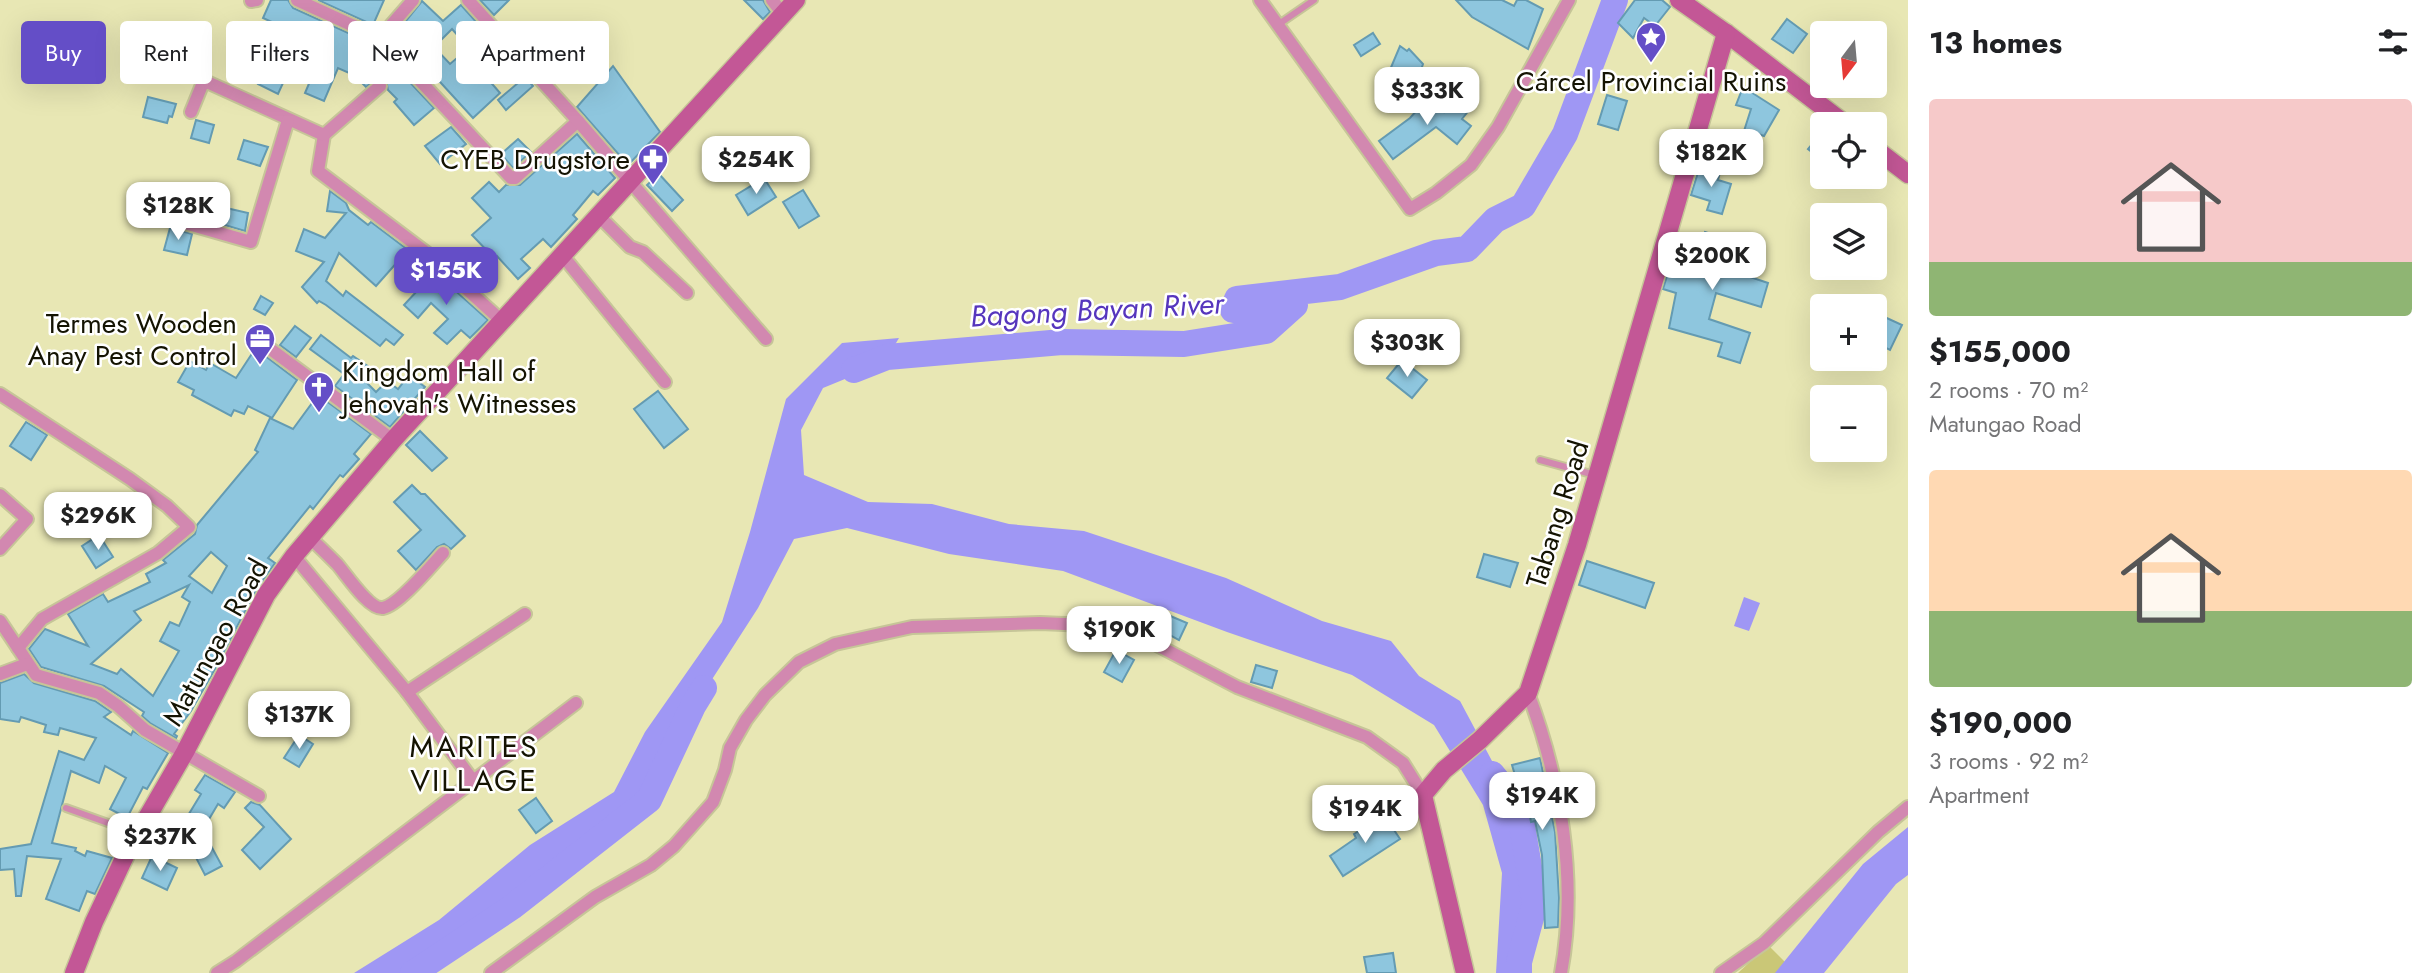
<!DOCTYPE html>
<html lang="en">
<head>
<meta charset="utf-8">
<style>
  :root { --surface:#fff; --page:#f6f6f6; --text:#202124; --muted:#757577; --accent:#644ec7 }
  body { margin:0; font-family:Jost,sans-serif; background:var(--page); color:var(--text); height:100vh; display:flex; flex-direction:column; font-size:26px; white-space:nowrap }
  * { box-sizing:border-box; margin:0 }
  p { font-size:23px; color:var(--muted) }
  .icon { flex:none; width:38px; height:38px; fill:none; stroke:currentColor; stroke-width:2; stroke-linecap:round; stroke-linejoin:round }
  .map { position:relative; flex:1; overflow:hidden }
  .panel { display:flex; flex-direction:column; background:var(--surface); width:525px }
  .panel>* { flex:none }
  .banner { position:absolute; left:21px; top:21px; width:665px; height:63px; display:flex; gap:14px }
  .needle { width:46px; rotate:196deg }
  .controls { position:absolute; left:1810px; top:21px; display:grid; gap:14px }
  .controls a { display:grid; place-items:center; width:77px; height:77px; border-radius:7px; background:var(--surface); box-shadow:0 7px 28px #0002; font-size:35px }
  .price { position:absolute; translate:-50% -60px; padding:0 16px; border-radius:14px; background:#fff; color:#222; font-size:23px; line-height:46px; filter:drop-shadow(0 2px 4px #0008) }
  .price::after { content:''; position:absolute; left:50%; top:42px; width:21px; height:16px; margin-left:-10px; background:inherit; clip-path:polygon(0 0,100% 0,50% 100%) }
  .price.selected { background:var(--accent); color:#fff }
  ul { padding:0; list-style:none }
  li { display:grid; align-content:center; gap:14px; height:371px; padding:0 21px }
  li span { display:grid; place-items:center; height:217px; border-radius:7px; color:#555 }
  li>.icon { margin-inline-start:auto }
  span .icon { width:126px; height:126px; fill:#fffc; stroke-width:1 }
  li b { font-size:30px }
  h2 { display:flex; justify-content:space-between; align-items:center; height:84px; padding:0 21px; font-size:30px }
  .chip { padding:0 24px; border-radius:7px; background:var(--surface); box-shadow:0 7px 28px #0002; font-size:24px; line-height:63px }
  .chip.selected { background:var(--accent); color:#fff }
  main { display:flex; flex:1; min-height:0 }
  .map>svg:first-child { display:block }
  .green { fill:#cac777 }
  .water { fill:#9f97f4 }
  .lines { fill:none; stroke-linecap:round; stroke-linejoin:round }
  .river { stroke:#9f97f4; stroke-width:26 }
  .building { fill:#8ec6de; stroke:#649bb2; stroke-width:2; fill-rule:evenodd }
  .service-casing { stroke:#c6c598; stroke-width:10 }
  .minor-casing { stroke:#c6c598; stroke-width:16 }
  .secondary-casing { stroke:#c6c598; stroke-width:21 }
  .service { stroke:#d288b0; stroke-width:6 }
  .minor { stroke:#d288b0; stroke-width:12 }
  .secondary { stroke:#c35796; stroke-width:18 }
  .labels { text-anchor:middle; stroke-width:5; stroke-linejoin:round; paint-order:stroke }
  .poi-label { font-size:28px; fill:#141302; stroke:#fff; text-anchor:end }
  .street-label { font-size:28px; fill:#141302; stroke:#fff }
  .water-label { font-size:30px; font-style:italic; fill:#5636bd; stroke:#fff }
  .neighbourhood-label { font-size:30px; letter-spacing:2px; fill:#141302; stroke:#fff }
</style>
</head>
<body>
<main>
<div class="map">
<svg width="1908" height="973" viewBox="0 0 1908 973">
  <rect width="100%" height="100%" fill="#e8e7b4"/>
  <path class="green" d="M1768 945 1786 963 1780 973H1738Z"/>
  <g class="water">
    <path d="M899 338 884 363 823 388 801 430 804 475 868 502 932 504 1009 524 1084 531 1226 578 1322 621 1391 641 1419 676 1460 701 1531 834 1533 938 1527 973H1496L1502 873 1483 805 1434 725 1352 675 1227 632 1063 571 949 554 847 528 794 539 758 608 680 729 630 821 574 850 514 910 423 958 404 973H354L439 920 530 845 614 792 645 732 722 622 750 532 786 399 842 343Z"/>
    <path d="M1744 597 1760 603 1749 631 1734 626Z"/>
    <path d="M1908 827V875L1896 884 1824 973H1775L1863 864Z"/>
  </g>
  <g class="lines">
    <g class="river">
      <path d="M854 370 887 357 1062 342 1184 344 1266 331 1295 305 1233 310 1237 299 1340 287 1436 253 1467 249 1495 220 1523 206 1565 134 1615 0"/>
      <path d="M1492 774 1519 807 1535 903 1519 962V973"/>
      <path d="M413 973 512 907 649 800 693 706 704 688"/>
    </g>
  </g>
  <g class="building">
    <path d="M271 0H288L293 8 366 41 357 59 375 45 434 108 414 125 394 102 397 99 388 90 386 80 378 78 366 87 354 75 338 68 324 101 305 93 322 53 303 44 304 41 287 33 289 30 263 18Z"/>
    <path d="M318 0H384L373 25Z"/>
    <path d="M480 0H509L494 15Z"/>
    <path d="M744 0H763L770 12 763 19Z"/>
    <path d="M1456 0H1502L1514 6 1517 0H1526L1543 9 1528 49 1472 17Z"/>
    <path d="M1635 0H1662L1670 7 1655 26 1644 18 1633 38 1618 23Z"/>
    <path d="M422 1 443 21 461 5 496 44 476 61 489 76 487 78 500 93 473 118 420 60 416 64 392 38ZM452 29 469 48 450 64 434 47Z"/>
    <path d="M1787 19 1807 34 1793 53 1772 39Z"/>
    <path d="M1373 33 1380 44 1361 56 1354 45Z"/>
    <path d="M1400 46 1407 51 1409 49 1423 64 1418 79 1410 76 1408 79 1401 71 1384 84Z"/>
    <path d="M613 66 660 132 628 165 577 107Z"/>
    <path d="M263 73 283 83 278 94 258 84Z"/>
    <path d="M525 77 533 86 506 110 498 100Z"/>
    <path d="M1743 87 1779 110 1764 136 1758 134 1751 154 1736 149 1738 142 1736 138 1744 131 1751 109 1736 105Z"/>
    <path d="M1607 95 1627 101 1618 130 1598 124Z"/>
    <path d="M148 97 176 104 172 117 169 116 167 123 143 117Z"/>
    <path d="M1427 99 1444 112 1448 107 1451 109 1458 100 1470 109 1462 119 1471 126 1457 144 1436 127 1393 159 1379 141 1410 118Z"/>
    <path d="M196 120 214 125 209 143 191 138Z"/>
    <path d="M451 127 466 144 440 164 425 146Z"/>
    <path d="M1822 132V160L1808 149Z"/>
    <path d="M577 134 615 178 598 195 593 191 573 215 577 219 551 247 543 239 521 259 530 268 518 279 497 256 494 258 472 235 491 218 472 198 489 182 499 192 506 185H520Z"/>
    <path d="M518 139 531 152 513 168 501 154Z"/>
    <path d="M244 140 268 147 260 166 238 159Z"/>
    <path d="M1700 166 1720 172 1718 180 1731 184 1722 214 1707 210 1710 201 1691 195Z"/>
    <path d="M659 174 683 200 672 211 647 185Z"/>
    <path d="M764 178 776 197 748 215 736 195Z"/>
    <path d="M803 190 819 216 799 228 783 202Z"/>
    <path d="M330 191 346 203 349 210 368 225 371 222 408 250 376 286 339 253 326 281 343 296 346 291 403 335 394 345 386 339 380 346 326 305 319 301 317 303 302 287 324 262 296 251 304 229 325 238 346 213 327 211Z"/>
    <path d="M222 207 248 213 245 231 218 223Z"/>
    <path d="M170 228 192 234 187 255 164 250Z"/>
    <path d="M1705 232 1748 247 1738 273 1768 283 1761 307 1716 293 1709 319 1750 333 1740 363 1718 356 1722 343 1669 328 1676 293 1663 289 1671 263 1683 266 1692 236 1703 238Z"/>
    <path d="M430 268 488 320 470 338 461 330 447 344 434 333 448 319 431 303 418 318 404 305 418 290 414 286Z"/>
    <path d="M261 296 273 303 265 315 254 309Z"/>
    <path d="M1878 314 1902 325 1890 350 1874 342V322Z"/>
    <path d="M295 326 311 338 296 357 280 345Z"/>
    <path d="M321 335 351 358 353 356 372 369 363 379 376 392 387 381 398 389 409 375 425 387 390 427 335 386 344 374 310 349Z"/>
    <path d="M257 346 264 355 297 380 272 418 248 406 244 414 234 410 231 416 192 395 194 390 178 382 190 361 206 370 210 363 236 378Z"/>
    <path d="M1402 360 1427 380 1412 398 1387 378Z"/>
    <path d="M658 391 688 429 664 448 634 409Z"/>
    <path d="M318 395 371 434 354 454 359 459 343 477 340 475 313 509 310 506 268 558 275 563 256 590 215 669 191 711 174 734 177 736 176 738 150 723 142 716 144 712 104 686 41 667 29 649 45 629 88 646 68 614 103 594 108 602 150 582 146 574 166 563 163 560 195 534 197 525 258 452 255 450 270 418 293 429ZM211 552 227 566 212 593 189 576ZM189 585 182 597 190 602 179 626 170 622 160 641 179 651 153 696 121 669 117 674 91 664 141 620 134 611Z"/>
    <path d="M26 422 47 435 31 460 10 446Z"/>
    <path d="M420 431 447 458 432 471 406 445Z"/>
    <path d="M412 485 421 494H425L465 536 451 549 444 544 437 547 416 570 398 551 421 530 394 502Z"/>
    <path d="M99 535 113 557 96 568 82 546Z"/>
    <path d="M1484 554 1518 563 1510 587 1477 577Z"/>
    <path d="M1587 561 1654 583 1645 608 1579 585Z"/>
    <path d="M1168 615 1187 623 1179 640 1161 630Z"/>
    <path d="M1116 650 1134 660 1122 682 1104 672Z"/>
    <path d="M1256 665 1277 671 1272 688 1251 682Z"/>
    <path d="M24 674 34 683 95 701 111 712 104 717 131 735 133 731 168 753 147 789 143 787 127 818 110 809 126 778 105 766 99 783 71 771 52 843 76 848 75 851 85 856 87 851 112 858 95 894 87 891 79 911 46 899 61 859 27 856 21 896H16L14 869 0 870V849L31 844 59 751 84 760 96 738 60 728 58 735 44 732 46 725 21 717 19 722 0 719V683Z"/>
    <path d="M299 735 313 744 299 767 284 758Z"/>
    <path d="M1540 758 1555 832 1559 898 1558 927 1545 928 1542 855 1535 821 1531 822 1526 794 1521 796 1512 765Z"/>
    <path d="M205 775 235 792 224 808 218 804 202 831 206 838 202 844 206 848 210 844 222 866 205 875 191 848 199 844 178 832 201 794 195 790Z"/>
    <path d="M536 798 552 821 536 833 519 810Z"/>
    <path d="M251 802 260 805 291 839 260 869 242 850 264 827 245 808Z"/>
    <path d="M1384 815 1400 839 1343 876 1330 856 1356 838 1354 834Z"/>
    <path d="M152 856 177 868 167 890 142 878Z"/>
    <path d="M1393 953 1396 973H1367L1364 957Z"/>
  </g>
  <g class="lines">
    <g class="service-casing">
      <g id="service">
        <path d="M1279 24 1314 0"/>
        <path d="M1540 460 1595 475"/>
        <path d="M66 808 136 833"/>
      </g>
    </g>
    <g class="minor-casing">
      <g id="minor">
        <path d="M297 0 380 38 511 178H515L578 121"/>
        <path d="M468 0 578 121 766 339"/>
        <path d="M772 0 783 14"/>
        <path d="M1260 0 1410 209 1436 193 1471 165 1498 127 1569 0"/>
        <path d="M251 1 257 0"/>
        <path d="M380 38 413 0"/>
        <path d="M380 86 324 135 318 171 428 254 503 322"/>
        <path d="M191 112 202 85 207 82 324 135"/>
        <path d="M150 213 251 242 288 120"/>
        <path d="M599 216 630 247 643 252 687 293"/>
        <path d="M563 256 665 382"/>
        <path d="M269 348 393 440"/>
        <path d="M0 394 130 479 167 506 189 527 158 553 42 619 18 648"/>
        <path d="M0 495 27 519 0 549"/>
        <path d="M310 538C319 546 328 555 337 564 346 574 369 610 383 608 399 605 431 566 443 553"/>
        <path d="M294 556 407 692 474 782"/>
        <path d="M0 621 36 675 99 693 118 706 145 730 259 796"/>
        <path d="M0 674 27 664"/>
        <path d="M407 692 525 614"/>
        <path d="M1528 693C1561 780 1578 881 1561 973"/>
        <path d="M217 973 236 961 576 703"/>
        <path d="M491 973 595 897 651 865 674 846 713 802 725 770 730 748 746 720 765 695 799 662 835 644 912 627 1040 623 1088 625 1134 633 1237 687 1367 737 1403 763 1423 795"/>
        <path d="M1721 973 1764 943 1878 832 1908 807"/>
      </g>
    </g>
    <g class="secondary-casing">
      <g id="secondary">
        <path d="M1679 0 1726 33 1845 124"/>
        <path d="M1874 148 1908 174"/>
        <path d="M74 973 94 922 126 854 185 752 266 595 294 556 393 440 796 0"/>
        <path d="M1465 973 1423 795 1444 770 1480 740 1528 693 1577 545 1726 33"/>
      </g>
    </g>
    <use href="#service" class="service"/>
    <use href="#minor" class="minor"/>
    <use href="#secondary" class="secondary"/>
  </g>
  <defs>
    <g id="sight-pin" transform="scale(1.575)"><path d="M0 17L-7.5 6A9.5 9.5 0 1 1 7.5 6Z" fill="#644ec7" stroke="#fff"/><path d="M0-6L1.8-2.2L6-1.7L2.9 1.2L3.7 5.4L0 3.3L-3.7 5.4L-2.9 1.2L-6-1.7L-1.8-2.2Z" fill="#fff"/></g>
    <g id="pharmacy-pin" transform="scale(1.575)"><path d="M0 17L-7.5 6A9.5 9.5 0 1 1 7.5 6Z" fill="#644ec7" stroke="#fff"/><path d="M-2-6h4v4h4v4h-4v4h-4v-4h-4v-4h4Z" fill="#fff"/></g>
    <g id="office-pin" transform="scale(1.575)"><path d="M0 17L-7.5 6A9.5 9.5 0 1 1 7.5 6Z" fill="#644ec7" stroke="#fff"/><path d="M-6-3h4V-5.5h4V-3h4V5H-6ZM-1-4.5V-3h2v-1.5ZM-6 0V1H6V0Z" fill="#fff"/></g>
    <g id="church-pin" transform="scale(1.575)"><path d="M0 17L-7.5 6A9.5 9.5 0 1 1 7.5 6Z" fill="#644ec7" stroke="#fff"/><path d="M-1.2-6h2.4v3.5h3.3v2.4h-3.3V6h-2.4V-.1h-3.3v-2.4h3.3Z" fill="#fff"/></g>
  </defs>
  <g fill-rule="evenodd">
    <use href="#sight-pin" x="1651" y="37"/>
    <use href="#pharmacy-pin" x="653" y="159"/>
    <use href="#office-pin" x="260" y="339"/>
    <use href="#church-pin" x="319" y="387"/>
  </g>
  <g class="labels">
    <g class="poi-label">
      <text x="1651" y="91" text-anchor="middle">Cárcel Provincial Ruins</text>
      <text x="630" y="169">CYEB Drugstore</text>
      <text x="237" y="333">Termes Wooden<tspan x="237" dy="32">Anay Pest Control</tspan></text>
      <text x="342" y="381" text-anchor="start">Kingdom Hall of<tspan x="342" dy="32">Jehovah's Witnesses</tspan></text>
    </g>
    <g class="street-label">
      <text transform="translate(1557 514) rotate(-73)" y="10">Tabang Road</text>
      <text transform="translate(215 642) rotate(-61)" y="10">Matungao Road</text>
    </g>
    <g class="water-label">
      <text transform="translate(1097 310) rotate(-3)" y="10">Bagong Bayan River</text>
    </g>
    <g class="neighbourhood-label">
      <text x="474" y="757">MARITES<tspan x="474" dy="34">VILLAGE</tspan></text>
    </g>
  </g>
</svg>
<div class="controls">
<a><svg class="needle" viewBox="-14 -14 28 28"><path d="M0-13l5 13h-10z" fill="#e53935"/><path d="M0 13l5-13h-10z" fill="#757577"/></svg></a>
<a><svg class="icon" aria-label="locate" viewBox="0 0 24 24"><circle cx="12" cy="12" r="6"/><path d="M12 2v4M12 18v4M2 12h4M18 12h4"/></svg></a>
<a><svg class="icon" aria-label="layers" viewBox="0 0 24 24"><path d="M12 4l9 5-9 5-9-5zM3 14l9 5 9-5"/></svg></a>
<a>+</a>
<a>−</a>
</div>
<b class="price" style="left:1427px;top:127px">$333K</b>
<b class="price" style="left:1711px;top:189px">$182K</b>
<b class="price" style="left:756px;top:196px">$254K</b>
<b class="price" style="left:178px;top:242px">$128K</b>
<b class="price" style="left:1712px;top:292px">$200K</b>
<b class="price selected" style="left:446px;top:307px">$155K</b>
<b class="price" style="left:1407px;top:379px">$303K</b>
<b class="price" style="left:98px;top:552px">$296K</b>
<b class="price" style="left:1119px;top:666px">$190K</b>
<b class="price" style="left:299px;top:751px">$137K</b>
<b class="price" style="left:1542px;top:832px">$194K</b>
<b class="price" style="left:1365px;top:845px">$194K</b>
<b class="price" style="left:160px;top:873px">$237K</b>
<div class="banner">
<a class="chip selected">Buy</a>
<a class="chip">Rent</a>
<a class="chip">Filters</a>
<a class="chip">New</a>
<a class="chip">Apartment</a>
</div>
</div>
<section class="panel">
<h2>13 homes<svg class="icon" aria-label="filters" viewBox="0 0 24 24"><path d="M4 7h16M4 17h16"/><circle cx="9" cy="7" r="2"/><circle cx="15" cy="17" r="2"/></svg></h2>
<ul>
<li><span style="background:linear-gradient(#f6c9c9 75%,#8fb573 0)"><svg class="icon" aria-label="home" viewBox="0 0 24 24"><path d="M3 11l9-7 9 7M6 9v11h12V9"/></svg></span><div><b>$155,000</b><p>2 rooms · 70 m²</p><p>Matungao Road</p></div></li>
<li><span style="background:linear-gradient(#ffd9b3 65%,#8fb573 0)"><svg class="icon" aria-label="home" viewBox="0 0 24 24"><path d="M3 11l9-7 9 7M6 9v11h12V9"/></svg></span><div><b>$190,000</b><p>3 rooms · 92 m²</p><p>Apartment</p></div></li>
</ul>
</section>
</main>
</body>
</html>
